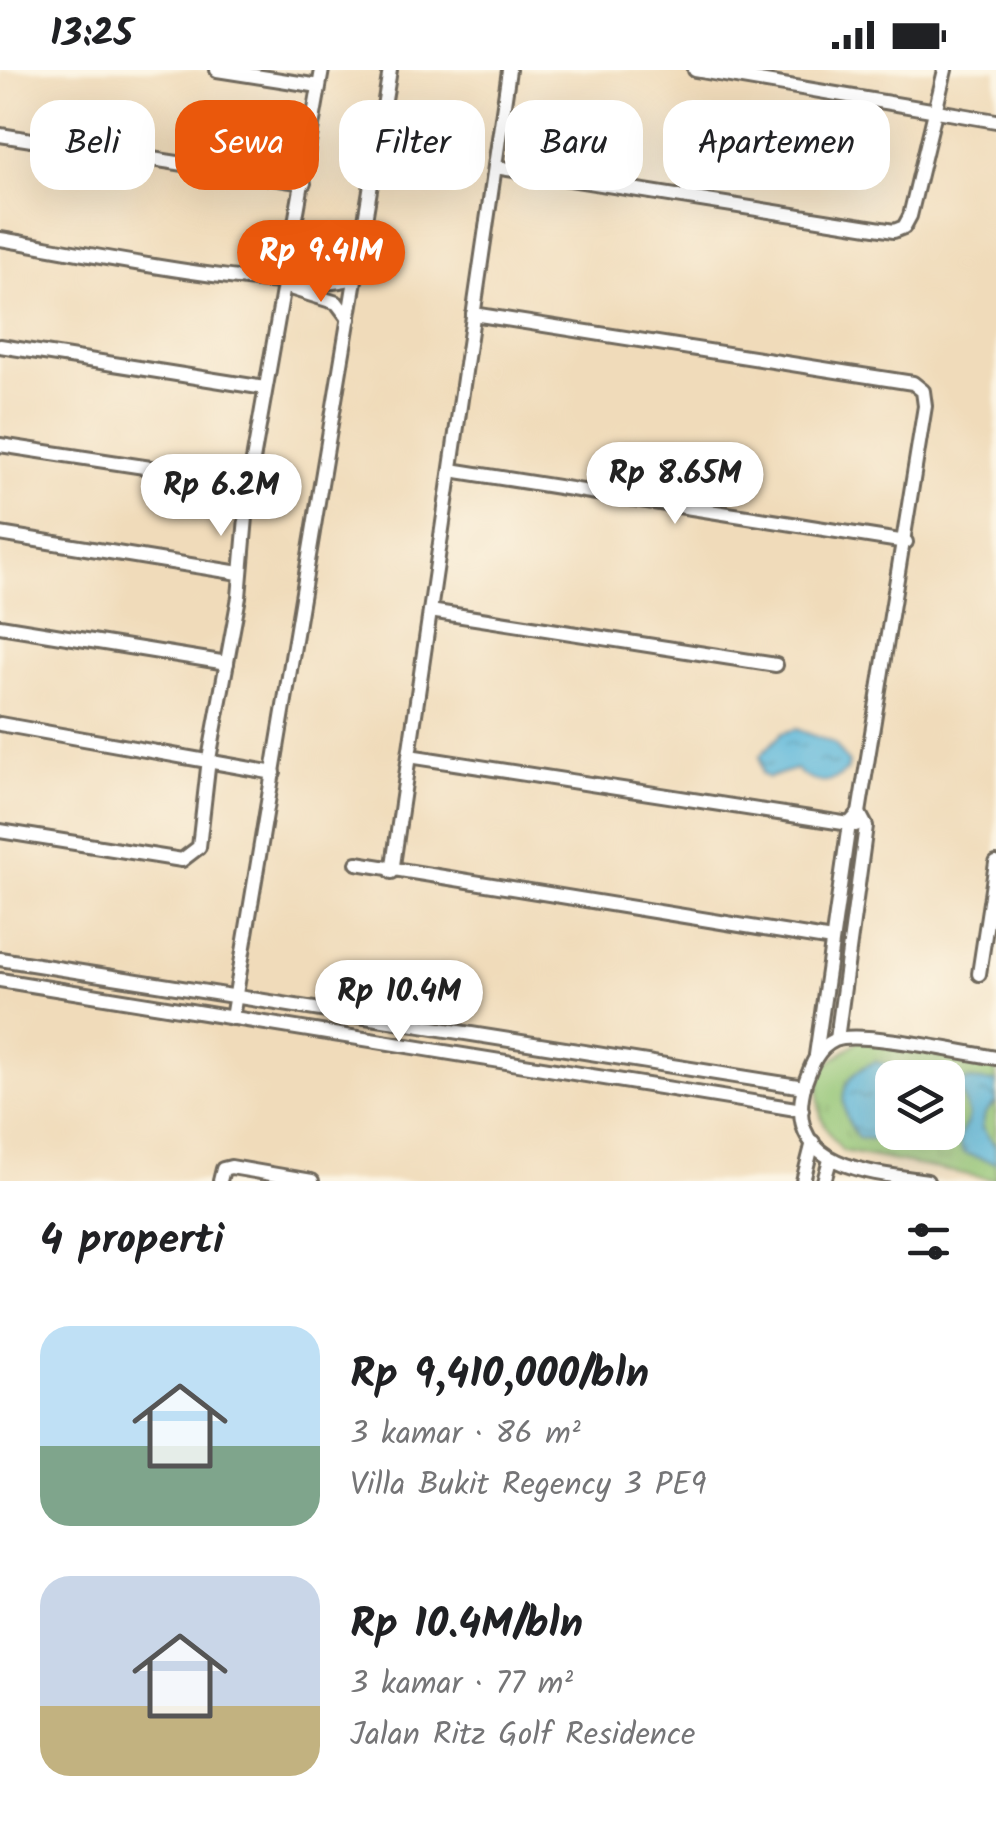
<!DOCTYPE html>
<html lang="id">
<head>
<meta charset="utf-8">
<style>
  :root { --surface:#fff; --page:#f2f2f2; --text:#202124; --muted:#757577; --accent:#ea580c }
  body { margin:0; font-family:Kalam,sans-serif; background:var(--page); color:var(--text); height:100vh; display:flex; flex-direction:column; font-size:38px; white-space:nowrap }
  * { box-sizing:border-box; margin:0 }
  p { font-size:32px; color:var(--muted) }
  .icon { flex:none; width:55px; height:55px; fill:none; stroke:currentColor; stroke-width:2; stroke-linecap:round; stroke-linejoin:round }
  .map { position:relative; height:1111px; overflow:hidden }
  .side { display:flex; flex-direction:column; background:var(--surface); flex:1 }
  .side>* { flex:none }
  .hud { position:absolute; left:30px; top:30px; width:938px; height:90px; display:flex; gap:20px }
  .controls { position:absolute; left:875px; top:990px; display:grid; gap:20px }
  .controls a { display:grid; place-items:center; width:90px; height:90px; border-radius:20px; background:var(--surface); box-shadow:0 10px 40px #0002; font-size:50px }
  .price { position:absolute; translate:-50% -85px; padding:0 22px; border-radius:35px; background:#fff; color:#222; font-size:32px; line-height:65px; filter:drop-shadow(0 2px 5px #0008) }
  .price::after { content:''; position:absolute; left:50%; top:60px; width:30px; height:22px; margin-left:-15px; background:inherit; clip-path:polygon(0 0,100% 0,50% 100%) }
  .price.on { background:var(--accent); color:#fff }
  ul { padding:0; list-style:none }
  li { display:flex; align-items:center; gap:30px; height:250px; padding:0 40px }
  li span { display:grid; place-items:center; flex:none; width:280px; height:200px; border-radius:30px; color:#555 }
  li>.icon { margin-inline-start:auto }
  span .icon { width:120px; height:120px; fill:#fffc; stroke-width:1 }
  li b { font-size:42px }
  h2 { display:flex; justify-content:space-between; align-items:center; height:120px; padding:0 40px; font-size:42px }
  .tag { padding:0 35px; border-radius:30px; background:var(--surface); box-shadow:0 10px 40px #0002; font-size:35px; line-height:90px }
  .tag.on { background:var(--accent); color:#fff }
  .status { display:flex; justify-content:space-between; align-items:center; height:70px; padding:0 50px; background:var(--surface); direction:ltr }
  .status svg { height:28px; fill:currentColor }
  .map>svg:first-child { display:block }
  .park { fill:url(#park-tufts); stroke:#5f7850; stroke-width:2.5; fill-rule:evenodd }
  .water { fill:url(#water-ripples); stroke:#447182; stroke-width:2.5 }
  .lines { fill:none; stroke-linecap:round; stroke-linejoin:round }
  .street-casing { stroke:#70695d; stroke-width:18 }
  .street { stroke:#fff; stroke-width:12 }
</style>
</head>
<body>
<div class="status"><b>13:25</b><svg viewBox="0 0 49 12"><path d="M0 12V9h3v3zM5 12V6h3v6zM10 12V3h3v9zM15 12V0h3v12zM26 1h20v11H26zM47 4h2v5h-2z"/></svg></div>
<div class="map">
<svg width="996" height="1111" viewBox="0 0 996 1111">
  <defs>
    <pattern id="park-tufts" width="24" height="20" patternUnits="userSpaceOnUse" patternTransform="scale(2.5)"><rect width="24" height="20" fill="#93c575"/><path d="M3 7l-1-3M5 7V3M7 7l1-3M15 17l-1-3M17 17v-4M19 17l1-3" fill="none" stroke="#7fa965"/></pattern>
    <pattern id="water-ripples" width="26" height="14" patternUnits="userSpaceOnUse" patternTransform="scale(2.5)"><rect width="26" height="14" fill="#5cb7da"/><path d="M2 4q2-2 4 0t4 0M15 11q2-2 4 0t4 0" fill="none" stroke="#4c95b1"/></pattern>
  </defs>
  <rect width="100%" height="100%" fill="#fcf5e5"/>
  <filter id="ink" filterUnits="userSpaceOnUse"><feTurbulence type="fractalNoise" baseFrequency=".01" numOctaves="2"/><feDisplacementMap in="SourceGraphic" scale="20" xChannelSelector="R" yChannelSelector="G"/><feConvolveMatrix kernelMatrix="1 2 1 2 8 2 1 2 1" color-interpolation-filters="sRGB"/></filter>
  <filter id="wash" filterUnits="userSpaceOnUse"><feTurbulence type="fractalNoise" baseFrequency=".0048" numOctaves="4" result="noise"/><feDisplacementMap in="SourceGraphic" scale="40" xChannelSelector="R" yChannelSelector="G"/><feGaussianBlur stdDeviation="2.25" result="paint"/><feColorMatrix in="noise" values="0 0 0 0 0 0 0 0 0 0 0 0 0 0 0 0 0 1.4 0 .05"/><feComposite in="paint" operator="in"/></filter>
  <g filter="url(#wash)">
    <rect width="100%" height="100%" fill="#f0dbba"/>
    <path class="park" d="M859 970 996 990V1110L843 1081C817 1052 815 1035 822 998ZM892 1008H948V1062H892Z"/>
    <g class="water">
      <path d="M796 659 834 673 849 693 847 701C831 715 811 716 796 699L768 708 762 704 760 686 782 663Z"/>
      <path d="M875 992 929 1004 931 1007 892 1008V1062L932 1063 930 1071 858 1068C836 1036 837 1006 875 992Z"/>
      <path d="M966 1010 996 1012V1032L985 1043 982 1058 996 1077V1093L963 1083C954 1060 966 1063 969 1046L960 1016Z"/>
    </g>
  </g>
  <g filter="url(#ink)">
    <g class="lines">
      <g class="street-casing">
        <g id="street">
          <path d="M217 0 319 16"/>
          <path d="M695 0 996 51"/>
          <path d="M0 65 304 113"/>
          <path d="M495 97 894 161 904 157 910 146 945 0"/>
          <path d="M0 169C65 179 310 232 357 206"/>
          <path d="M293 219 337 233 349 249"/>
          <path d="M473 244 913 313 923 321 925 336 859 743"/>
          <path d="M0 276 265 318"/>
          <path d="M0 375 249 413"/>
          <path d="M451 400 906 472"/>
          <path d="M0 464 239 503"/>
          <path d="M430 541 776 595"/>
          <path d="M0 556 227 593"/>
          <path d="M0 654 274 703"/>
          <path d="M409 686 856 755"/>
          <path d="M0 761 182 790 199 777 209 689 239 527 249 413 322 0"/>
          <path d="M357 793 832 870"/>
          <path d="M392 802 509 0"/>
          <path d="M0 889 804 1017"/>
          <path d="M979 904 996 793"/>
          <path d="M0 910 802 1040"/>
          <path d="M232 948 390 0"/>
          <path d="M816 985 849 754 859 743 866 756 837 969"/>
          <path d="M220 1111 223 1099 231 1097 312 1111"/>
          <path d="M803 1111 813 1072"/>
          <path d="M824 1111 830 1090"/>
          <path d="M927 1111C871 1102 781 1099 805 1013 811 996 817 978 835 970 858 960 966 983 996 988"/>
        </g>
      </g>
      <use href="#street" class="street"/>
    </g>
  </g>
</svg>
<div class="controls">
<a><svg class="icon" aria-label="layers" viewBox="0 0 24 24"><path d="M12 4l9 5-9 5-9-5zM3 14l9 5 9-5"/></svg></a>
</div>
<b class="price on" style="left:321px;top:235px">Rp 9.41M</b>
<b class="price" style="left:675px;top:457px">Rp 8.65M</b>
<b class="price" style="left:221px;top:469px">Rp 6.2M</b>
<b class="price" style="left:399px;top:975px">Rp 10.4M</b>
<div class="hud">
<a class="tag">Beli</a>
<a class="tag on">Sewa</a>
<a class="tag">Filter</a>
<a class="tag">Baru</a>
<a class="tag">Apartemen</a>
</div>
</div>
<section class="side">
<h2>4 properti<svg class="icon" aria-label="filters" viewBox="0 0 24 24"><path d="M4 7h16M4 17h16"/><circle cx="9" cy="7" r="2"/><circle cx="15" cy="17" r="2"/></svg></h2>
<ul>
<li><span style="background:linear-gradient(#bfe0f5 60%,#7fa58c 0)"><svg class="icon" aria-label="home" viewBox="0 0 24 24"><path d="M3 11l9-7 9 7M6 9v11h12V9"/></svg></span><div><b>Rp 9,410,000/bln</b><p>3 kamar · 86 m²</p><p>Villa Bukit Regency 3 PE9</p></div></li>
<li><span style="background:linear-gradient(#c9d6e8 65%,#c2b280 0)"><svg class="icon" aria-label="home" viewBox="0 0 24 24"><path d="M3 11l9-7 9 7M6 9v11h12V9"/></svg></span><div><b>Rp 10.4M/bln</b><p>3 kamar · 77 m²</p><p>Jalan Ritz Golf Residence</p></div></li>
</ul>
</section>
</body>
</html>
